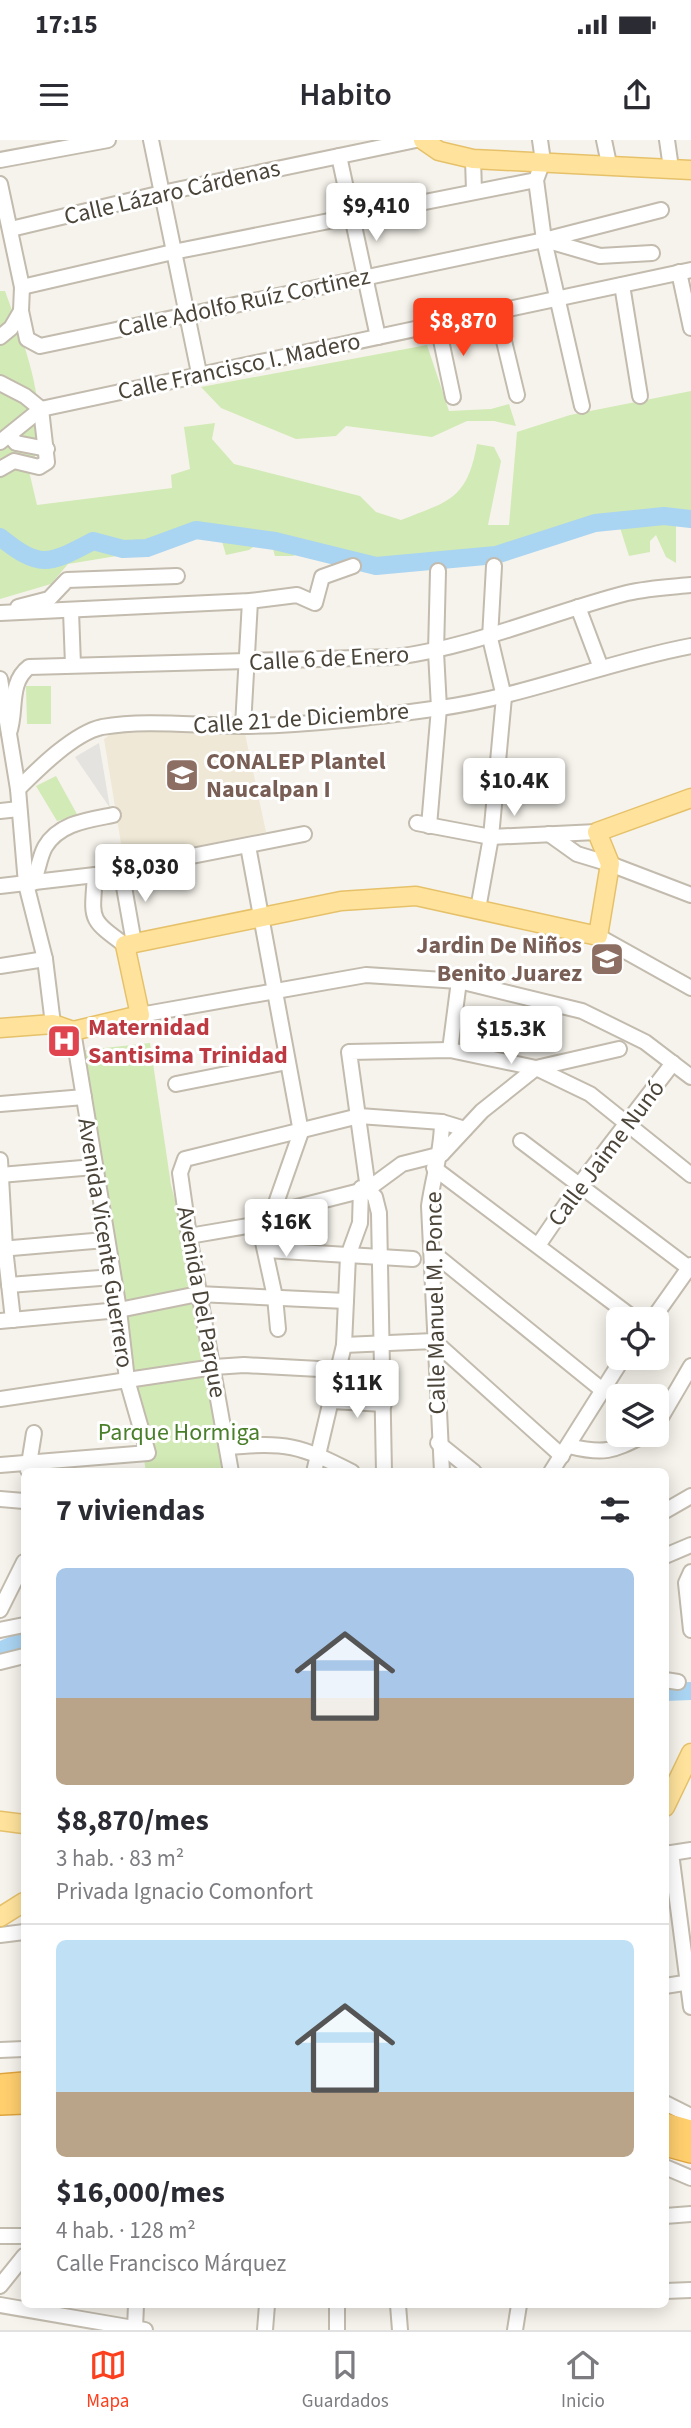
<!DOCTYPE html>
<html lang="es">
<head>
<meta charset="utf-8">
<style>
  :root { --surface:#fff; --page:#f7f7f7; --text:#2b2b33; --muted:#7c7c81; --line:#e1e1e2; --accent:#fc3f1d }
  body { margin:0; font-family:"Source Sans 3",sans-serif; background:var(--page); color:var(--text); height:100vh; display:flex; flex-direction:column; font-size:26px; white-space:nowrap }
  * { box-sizing:border-box; margin:0 }
  p { font-size:23px; color:var(--muted) }
  .icon { flex:none; width:38px; height:38px; fill:none; stroke:currentColor; stroke-width:2; stroke-linecap:round; stroke-linejoin:round }
  .map { position:relative; flex:1; overflow:hidden }
  .details { position:absolute; left:21px; top:1328px; width:648px; height:840px; display:flex; flex-direction:column; background:var(--surface); border-radius:10px; box-shadow:0 4px 18px #0003 }
  .details>* { flex:none }
  .fabs { position:absolute; left:606px; top:1167px; display:grid; gap:14px }
  .fabs a { display:grid; place-items:center; width:63px; height:63px; border-radius:10px; background:var(--surface); box-shadow:0 4px 18px #0003; font-size:35px }
  .price { position:absolute; translate:-50% -60px; padding:0 16px; border-radius:7px; background:#fff; color:#222; font-size:23px; line-height:46px; filter:drop-shadow(0 2px 4px #0008) }
  .price::after { content:''; position:absolute; left:50%; top:42px; width:21px; height:16px; margin-left:-10px; background:inherit; clip-path:polygon(0 0,100% 0,50% 100%) }
  .price.active { background:var(--accent); color:#fff }
  ul { padding:0; list-style:none }
  li { display:grid; align-content:center; gap:14px; height:371px; padding:0 35px }
  li+li { border-top:2px solid var(--line) }
  li span { display:grid; place-items:center; height:217px; border-radius:10px; color:#555 }
  li>.icon { margin-inline-start:auto }
  span .icon { width:126px; height:126px; fill:#fffc; stroke-width:1 }
  li b { font-size:30px }
  h2 { display:flex; justify-content:space-between; align-items:center; height:84px; padding:0 35px; font-size:30px }
  .status { display:flex; justify-content:space-between; align-items:center; height:49px; padding:0 35px; background:var(--surface); direction:ltr }
  .status svg { height:19px; fill:currentColor }
  header { display:flex; justify-content:space-between; align-items:center; height:91px; padding:0 35px; background:var(--surface); font-size:32px; font-weight:600 }
  .tab-bar { display:flex; justify-content:space-around; align-items:center; height:98px; border-top:2px solid var(--line); background:var(--surface); font-size:19px; color:var(--muted) }
  .tab-bar a { display:grid; justify-items:center; gap:4px }
  .tab-bar .active { color:var(--accent) }
  .map>svg:first-child { display:block }
  .education { fill:#efe8d6 }
  .green { fill:#d2eab5 }
  .parking { fill:#e5e3e0 }
  .lines { fill:none; stroke-linecap:round; stroke-linejoin:round }
  .river { stroke:#a9d4f2; stroke-width:18 }
  .minor-casing { stroke:#c2bbae; stroke-width:18 }
  .major-casing { stroke:#e6c16a; stroke-width:21 }
  .highway-casing { stroke:#e0a43c; stroke-width:24 }
  .minor { stroke:#fff; stroke-width:14 }
  .major { stroke:#ffe39c; stroke-width:18 }
  .highway { stroke:#ffcf6e; stroke-width:21 }
  .labels { text-anchor:middle; stroke-width:6; stroke-linejoin:round; paint-order:stroke }
  .street-label { font-size:24px; fill:#4b4439; stroke:#fff }
  .education-label { font-size:24px; font-weight:bold; fill:#785e54; stroke:#fff; text-anchor:start }
  .health-label { font-size:24px; font-weight:bold; fill:#be3a42; stroke:#fff; text-anchor:start }
  .park-label { font-size:24px; fill:#4a7f2a; stroke:#fff }
</style>
</head>
<body>
<div class="status"><b>17:15</b><svg viewBox="0 0 49 12"><path d="M0 12V9h3v3zM5 12V6h3v6zM10 12V3h3v9zM15 12V0h3v12zM26 1h20v11H26zM47 4h2v5h-2z"/></svg></div>
<header><svg class="icon" aria-label="menu" viewBox="0 0 24 24"><path d="M4 6h16M4 12h16M4 18h16"/></svg>Habito<svg class="icon" aria-label="share" viewBox="0 0 24 24"><path d="M12 15V3M7 8l5-5 5 5M5 13v7h14v-7"/></svg></header>
<div class="map">
<svg width="691" height="2190" viewBox="0 0 691 2190">
  <rect width="100%" height="100%" fill="#f6f3ec"/>
  <path class="education" d="M244 589 266 692 124 722 104 599 112 593Z"/>
  <g class="green">
    <path d="M0 151H5C23 201 56 281 29 331L37 365 172 348 171 335 190 329 184 287 215 283 212 299 234 324 360 356 376 372 401 380C449 361 467 360 477 304L494 307 501 321 488 385H509L517 292 570 275 691 251V385H676V423L666 417 656 395 650 401V412L629 416 616 375 570 387 512 412 445 414 388 421 331 406 292 416H275L272 406 259 403 249 410 226 415 219 391 196 394 147 411 68 424 51 444 0 459Z"/>
    <path d="M427 205 449 271 491 269 509 264 516 286 494 281H467L432 297 346 286 336 296 296 299 221 268 201 247Z"/>
    <path d="M26 546H51V584H27Z"/>
    <path d="M56 636 78 676 57 681 36 646Z"/>
    <path d="M150 903 171 1045 181 1083 225 1332H146L77 911Z"/>
  </g>
  <path class="parking" d="M99 603 110 668 75 617Z"/>
  <g class="lines">
    <g class="river">
      <path d="M0 397C41 430 49 424 93 401L123 409 147 408 196 390 275 401 376 426 496 415 595 383 664 376 691 379"/>
      <path d="M0 1511 24 1500"/>
      <path d="M665 1552 691 1551"/>
    </g>
    <g class="minor-casing">
      <g id="minor">
        <path d="M151 0 199 233"/>
        <path d="M540 0 543 21 536 40 544 100 582 266"/>
        <path d="M604 0 609 24"/>
        <path d="M667 0 671 28"/>
        <path d="M339 16 378 197"/>
        <path d="M473 19 474 51"/>
        <path d="M0 20 108 0"/>
        <path d="M0 44 22 147 21 171 27 199 40 206 544 100 661 70"/>
        <path d="M11 89 162 53 416 0"/>
        <path d="M545 100 600 116 652 113"/>
        <path d="M679 132 691 188"/>
        <path d="M622 145 640 256"/>
        <path d="M22 147 173 112 536 40"/>
        <path d="M497 172 517 255"/>
        <path d="M438 186 453 257"/>
        <path d="M0 197 11 188 21 171"/>
        <path d="M0 243 25 256 41 269"/>
        <path d="M10 296 16 303 47 309"/>
        <path d="M0 302 41 269 691 130"/>
        <path d="M0 329 14 321 39 327 47 322 41 269"/>
        <path d="M18 467 49 459 67 440 177 436"/>
        <path d="M578 467 601 528"/>
        <path d="M71 471 73 525"/>
        <path d="M0 473 250 461 297 455 315 463 322 437 353 426"/>
        <path d="M0 539 18 649 26 744 45 819 53 884"/>
        <path d="M243 586 250 461"/>
        <path d="M9 593C17 571 8 543 29 527L396 517C477 506 549 473 627 453 648 448 670 447 691 445"/>
        <path d="M18 649C38 629 74 593 102 587 147 579 195 586 240 586 305 586 375 577 440 568 526 556 606 522 691 506"/>
        <path d="M0 671 19 669"/>
        <path d="M417 683 491 697 597 692"/>
        <path d="M429 686 439 568 436 512 438 431"/>
        <path d="M549 694 577 714 610 724 691 755"/>
        <path d="M248 706 301 992 263 1100"/>
        <path d="M121 730 134 803"/>
        <path d="M95 735C92 780 88 778 125 805"/>
        <path d="M33 743C38 732 39 718 45 707 59 683 88 680 113 675"/>
        <path d="M0 746 95 735 304 694"/>
        <path d="M478 769 491 697 504 557 490 498 494 426"/>
        <path d="M598 796 691 848"/>
        <path d="M0 826 45 819"/>
        <path d="M140 875 366 835 459 841 582 871 645 902 691 937"/>
        <path d="M450 910 459 841"/>
        <path d="M176 944 287 922"/>
        <path d="M0 964 84 957"/>
        <path d="M521 1001 689 1128"/>
        <path d="M442 1014 482 971 536 928 619 909"/>
        <path d="M0 1020 5 1108 13 1180"/>
        <path d="M434 1028 636 1180"/>
        <path d="M0 1035 94 1027"/>
        <path d="M368 1049 349 912 450 910 536 928 590 954 691 1035"/>
        <path d="M368 1049 375 1057 379 1073 384 1332"/>
        <path d="M368 1049 402 1024 442 1014"/>
        <path d="M267 1071 259 1084 275 1157 278 1189"/>
        <path d="M268 1095 293 1068 368 1049"/>
        <path d="M189 1096 259 1084"/>
        <path d="M539 1104 580 1044 673 923"/>
        <path d="M0 1109 105 1100"/>
        <path d="M266 1110 413 1119"/>
        <path d="M432 1112 601 1249"/>
        <path d="M9 1145 113 1137"/>
        <path d="M652 1180 691 1125"/>
        <path d="M0 1181 119 1170 198 1154 346 1161"/>
        <path d="M344 1205 434 1201 562 1316"/>
        <path d="M0 1259 214 1227 244 1225 338 1230"/>
        <path d="M332 1261 384 1264"/>
        <path d="M656 1286 691 1226"/>
        <path d="M438 1303 474 1332"/>
        <path d="M569 1306C605 1315 612 1311 645 1295"/>
        <path d="M227 1307C287 1302 299 1305 352 1332"/>
        <path d="M0 1325 148 1313 127 1240 119 1170 73 891"/>
        <path d="M28 1330 34 1293"/>
        <path d="M231 1332 189 1096 180 1033 185 1019 359 976 442 982 465 989"/>
        <path d="M314 1332 344 1205 348 1116 360 1083 361 1048"/>
        <path d="M442 1332 429 1066C433 1037 442 1012 442 982"/>
        <path d="M551 1332 623 1218"/>
        <path d="M0 1359 24 1361"/>
        <path d="M665 1371 691 1356"/>
        <path d="M665 1416 691 1405"/>
        <path d="M691 1432 686 1443 691 1490"/>
        <path d="M0 1470 24 1422"/>
        <path d="M0 1490 24 1485"/>
        <path d="M0 1522 24 1516"/>
        <path d="M665 1540 678 1542"/>
        <path d="M671 1713 691 1867"/>
        <path d="M665 1714 691 1710"/>
        <path d="M0 1795 24 1792"/>
        <path d="M665 1846 691 1842"/>
        <path d="M0 1910 24 1909"/>
        <path d="M665 1963 691 1976"/>
        <path d="M665 2027 691 2038"/>
        <path d="M665 2076 691 2074"/>
        <path d="M0 2096H24"/>
        <path d="M0 2146 24 2116"/>
        <path d="M665 2151 691 2150"/>
        <path d="M0 2165 145 2190"/>
        <path d="M398 2165 400 2190"/>
        <path d="M337 2168V2190"/>
        <path d="M135 2188 136 2165"/>
        <path d="M265 2190 267 2165"/>
        <path d="M515 2190 519 2165"/>
      </g>
    </g>
    <g class="major-casing">
      <g id="major">
        <path d="M423 0 439 11 473 19 691 30"/>
        <path d="M0 888 53 884 73 891 140 875 125 805 341 761 416 756 598 796 610 724 597 692 691 658"/>
        <path d="M665 1667 691 1613"/>
        <path d="M0 1681 24 1684"/>
        <path d="M0 1777 24 1762"/>
      </g>
    </g>
    <g class="highway-casing">
      <g id="highway">
        <path d="M0 1945 24 1943"/>
        <path d="M0 1964 24 1963"/>
        <path d="M665 1984 691 1991"/>
        <path d="M665 2005 691 2012"/>
      </g>
    </g>
    <use href="#minor" class="minor"/>
    <use href="#major" class="major"/>
    <use href="#highway" class="highway"/>
  </g>
  <defs>
    <g id="school-square" transform="scale(1.75)"><rect x="-9" y="-9" width="18" height="18" rx="4" fill="#8d6e63" stroke="#fff"/><path d="M0-5L7-2L0 1L-7-2ZM-4 1L0 2.5L4 1V4Q0 6-4 4Z" fill="#fff"/></g>
    <g id="hospital-square" transform="scale(1.75)"><rect x="-9" y="-9" width="18" height="18" rx="4" fill="#e0444e" stroke="#fff"/><path d="M-5-5h3v3.5h4V-5h3V5h-3V1.5h-4V5h-3Z" fill="#fff"/></g>
  </defs>
  <g fill-rule="evenodd">
    <use href="#school-square" x="182" y="635"/>
    <use href="#school-square" x="607" y="819"/>
    <use href="#hospital-square" x="64" y="901"/>
  </g>
  <g class="labels">
    <g class="street-label">
      <text transform="translate(172 52) rotate(-13)" y="8">Calle Lázaro Cárdenas</text>
      <text transform="translate(244 162) rotate(-12)" y="8">Calle Adolfo Ruíz Cortinez</text>
      <text transform="translate(239 226) rotate(-12)" y="8">Calle Francisco I. Madero</text>
      <text transform="translate(329 518) rotate(-3)" y="8">Calle 6 de Enero</text>
      <text transform="translate(301 578) rotate(-4)" y="8">Calle 21 de Diciembre</text>
      <text transform="translate(606 1013) rotate(-53)" y="8">Calle Jaime Nunó</text>
      <text transform="translate(106 1103) rotate(81)" y="8">Avenida Vicente Guerrero</text>
      <text transform="translate(202 1162) rotate(80)" y="8">Avenida Del Parque</text>
      <text transform="translate(435 1163) rotate(-91)" y="8">Calle Manuel M. Ponce</text>
    </g>
    <g class="education-label">
      <text x="206" y="629">CONALEP Plantel<tspan x="206" dy="28">Naucalpan I</tspan></text>
      <text x="582" y="813" text-anchor="end">Jardin De Niños<tspan x="582" dy="28">Benito Juarez</tspan></text>
    </g>
    <g class="health-label">
      <text x="88" y="895">Maternidad<tspan x="88" dy="28">Santisima Trinidad</tspan></text>
    </g>
    <g class="park-label">
      <text x="179" y="1300">Parque Hormiga</text>
    </g>
  </g>
</svg>
<div class="fabs">
<a><svg class="icon" aria-label="locate" viewBox="0 0 24 24"><circle cx="12" cy="12" r="6"/><path d="M12 2v4M12 18v4M2 12h4M18 12h4"/></svg></a>
<a><svg class="icon" aria-label="layers" viewBox="0 0 24 24"><path d="M12 4l9 5-9 5-9-5zM3 14l9 5 9-5"/></svg></a>
</div>
<b class="price" style="left:376px;top:103px">$9,410</b>
<b class="price active" style="left:463px;top:218px">$8,870</b>
<b class="price" style="left:514px;top:678px">$10.4K</b>
<b class="price" style="left:145px;top:764px">$8,030</b>
<b class="price" style="left:511px;top:926px">$15.3K</b>
<b class="price" style="left:286px;top:1119px">$16K</b>
<b class="price" style="left:357px;top:1280px">$11K</b>
<section class="details">
<h2>7 viviendas<svg class="icon" aria-label="filters" viewBox="0 0 24 24"><path d="M4 7h16M4 17h16"/><circle cx="9" cy="7" r="2"/><circle cx="15" cy="17" r="2"/></svg></h2>
<ul>
<li><span style="background:linear-gradient(#a9c7e8 60%,#b9a48a 0)"><svg class="icon" aria-label="home" viewBox="0 0 24 24"><path d="M3 11l9-7 9 7M6 9v11h12V9"/></svg></span><div><b>$8,870/mes</b><p>3 hab. · 83 m²</p><p>Privada Ignacio Comonfort</p></div></li>
<li><span style="background:linear-gradient(#bfe0f5 70%,#b9a48a 0)"><svg class="icon" aria-label="home" viewBox="0 0 24 24"><path d="M3 11l9-7 9 7M6 9v11h12V9"/></svg></span><div><b>$16,000/mes</b><p>4 hab. · 128 m²</p><p>Calle Francisco Márquez</p></div></li>
</ul>
</section>
</div>
<nav class="tab-bar">
<a class="active"><svg class="icon" aria-label="map" viewBox="0 0 24 24"><path d="M3 6l6-2 6 2 6-2v14l-6 2-6-2-6 2zM9 4v14M15 6v14"/></svg>Mapa</a>
<a><svg class="icon" aria-label="saved" viewBox="0 0 24 24"><path d="M7 4h10v16l-5-4-5 4z"/></svg>Guardados</a>
<a><svg class="icon" aria-label="home" viewBox="0 0 24 24"><path d="M3 11l9-7 9 7M6 9v11h12V9"/></svg>Inicio</a>
</nav>
</body>
</html>
